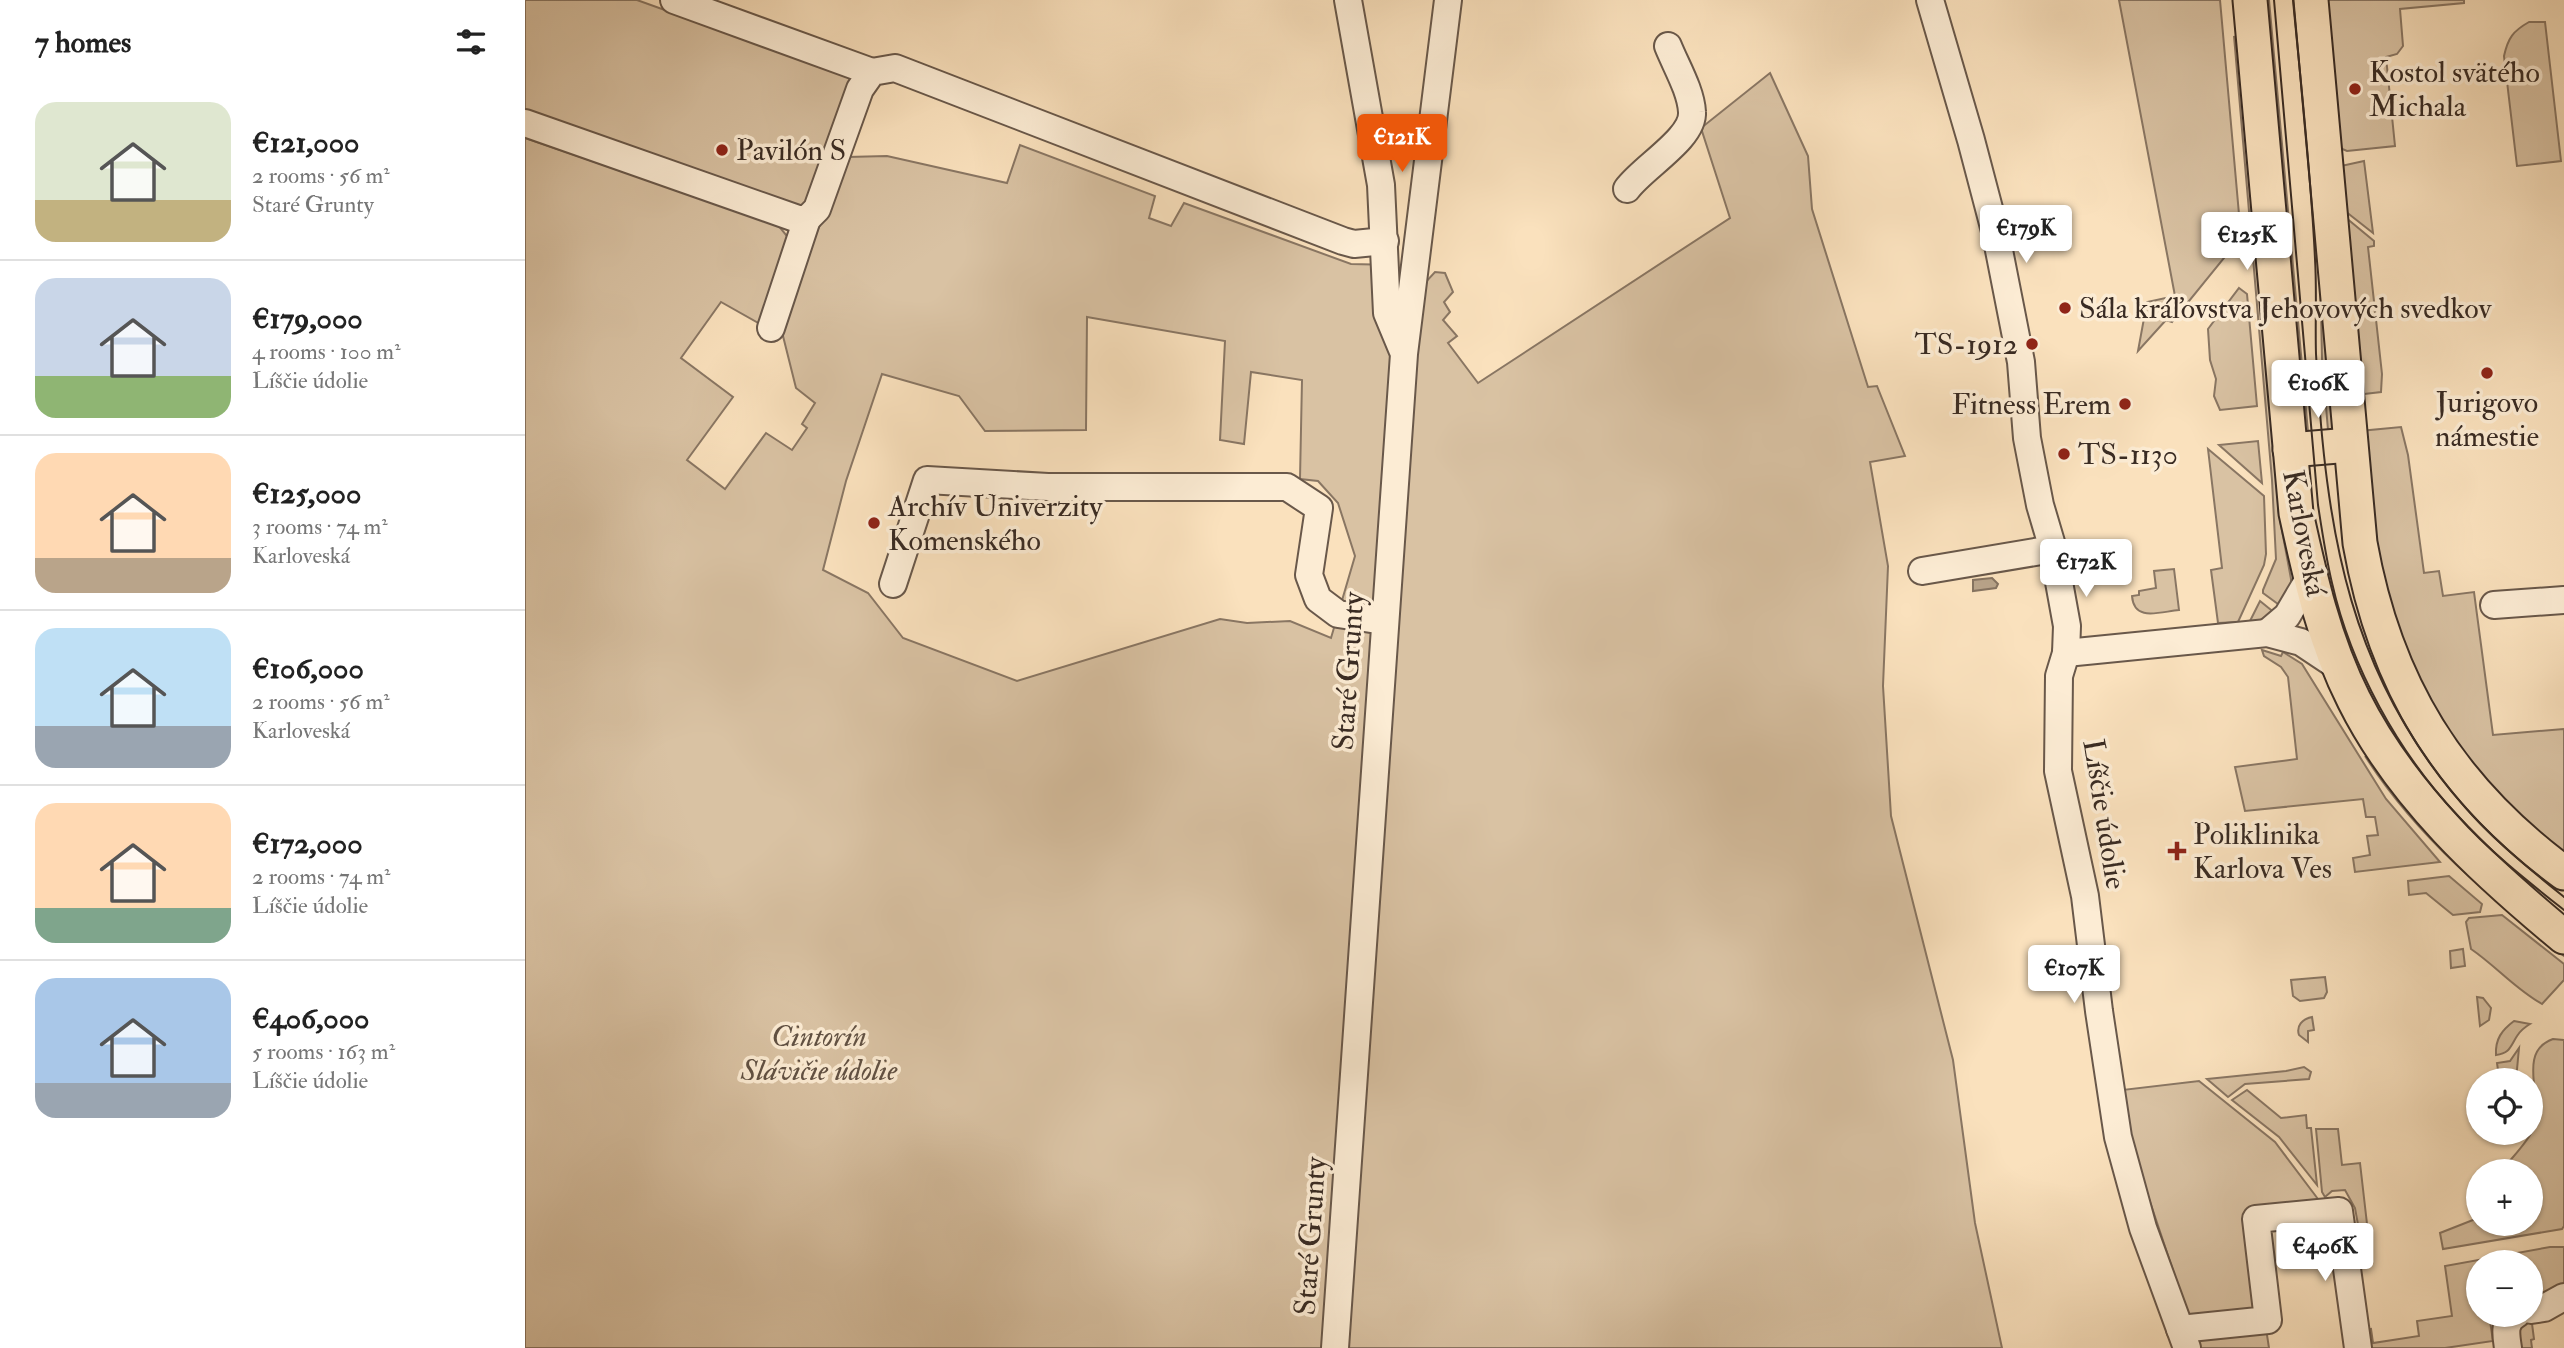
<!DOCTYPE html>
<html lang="en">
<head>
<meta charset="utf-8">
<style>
  :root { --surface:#fff; --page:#f2f2f2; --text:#222; --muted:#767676; --line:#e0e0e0; --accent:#ea580c }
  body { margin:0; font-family:"IM FELL Double Pica",serif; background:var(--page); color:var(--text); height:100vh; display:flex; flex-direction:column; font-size:26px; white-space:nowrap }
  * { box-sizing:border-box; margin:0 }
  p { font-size:23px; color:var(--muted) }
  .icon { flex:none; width:38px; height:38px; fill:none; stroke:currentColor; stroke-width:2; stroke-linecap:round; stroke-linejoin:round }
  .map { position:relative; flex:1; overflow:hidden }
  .panel { display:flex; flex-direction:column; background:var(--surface); width:525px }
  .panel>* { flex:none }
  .fabs { position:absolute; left:1941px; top:1068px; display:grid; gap:14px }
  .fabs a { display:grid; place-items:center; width:77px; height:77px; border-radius:50%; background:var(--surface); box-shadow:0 2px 5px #0004; font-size:35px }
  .price { position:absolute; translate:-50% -60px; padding:0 16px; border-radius:7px; background:#fff; color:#222; font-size:23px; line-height:46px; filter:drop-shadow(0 2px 4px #0008) }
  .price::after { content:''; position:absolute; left:50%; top:42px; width:21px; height:16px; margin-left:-10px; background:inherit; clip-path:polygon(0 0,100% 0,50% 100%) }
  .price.active { background:var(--accent); color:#fff }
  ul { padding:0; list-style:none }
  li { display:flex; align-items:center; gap:21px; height:175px; padding:0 35px }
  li+li { border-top:2px solid var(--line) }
  li span { display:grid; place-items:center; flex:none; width:196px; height:140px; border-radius:21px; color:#555 }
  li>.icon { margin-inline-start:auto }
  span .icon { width:84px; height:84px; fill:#fffc; stroke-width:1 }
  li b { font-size:30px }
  h2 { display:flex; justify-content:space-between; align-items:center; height:84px; padding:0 35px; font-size:30px }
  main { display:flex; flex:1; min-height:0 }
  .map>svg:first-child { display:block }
  .green { fill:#d9c2a3; stroke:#897663; stroke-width:2; fill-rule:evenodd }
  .water { fill:#b8a389; stroke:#857360; stroke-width:2 }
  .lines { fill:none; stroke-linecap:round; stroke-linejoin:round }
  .minor-casing { stroke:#69584a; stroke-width:30 }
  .major-casing { stroke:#392b23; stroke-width:37 }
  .minor { stroke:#fcecd4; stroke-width:26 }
  .major { stroke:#fae1bd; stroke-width:33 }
  .tram { stroke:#392b23; stroke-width:2 }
  .poi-dot { fill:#8f2418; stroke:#fcecd4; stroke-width:2.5 }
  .labels { text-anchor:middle; stroke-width:7; stroke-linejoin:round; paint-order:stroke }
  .poi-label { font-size:30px; fill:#392b23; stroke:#fcecd4; text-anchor:start }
  .street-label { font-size:30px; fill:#392b23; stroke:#fcecd4 }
  .park-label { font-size:30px; font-style:italic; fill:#615143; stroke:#fcecd4 }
</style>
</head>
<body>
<main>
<section class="panel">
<h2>7 homes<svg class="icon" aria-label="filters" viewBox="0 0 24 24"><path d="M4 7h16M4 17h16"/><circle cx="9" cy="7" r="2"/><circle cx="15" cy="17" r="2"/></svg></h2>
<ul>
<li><span style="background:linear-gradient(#dfe7d0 70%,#c2b280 0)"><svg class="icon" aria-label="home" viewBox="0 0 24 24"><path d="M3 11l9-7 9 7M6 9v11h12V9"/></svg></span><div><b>€121,000</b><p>2 rooms · 56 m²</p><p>Staré Grunty</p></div></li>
<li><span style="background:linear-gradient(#c9d6e8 70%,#8fb573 0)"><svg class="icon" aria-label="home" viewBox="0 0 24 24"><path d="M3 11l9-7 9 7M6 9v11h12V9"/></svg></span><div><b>€179,000</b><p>4 rooms · 100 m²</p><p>Líščie údolie</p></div></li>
<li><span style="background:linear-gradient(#ffd9b3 75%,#b9a48a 0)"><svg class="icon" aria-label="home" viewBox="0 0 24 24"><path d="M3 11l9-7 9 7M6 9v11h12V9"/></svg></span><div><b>€125,000</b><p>3 rooms · 74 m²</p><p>Karloveská</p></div></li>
<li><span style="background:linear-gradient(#bfe0f5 70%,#9aa5b1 0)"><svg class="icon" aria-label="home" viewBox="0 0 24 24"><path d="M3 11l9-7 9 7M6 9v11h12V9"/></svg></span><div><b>€106,000</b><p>2 rooms · 56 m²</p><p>Karloveská</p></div></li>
<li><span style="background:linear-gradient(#ffd9b3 75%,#7fa58c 0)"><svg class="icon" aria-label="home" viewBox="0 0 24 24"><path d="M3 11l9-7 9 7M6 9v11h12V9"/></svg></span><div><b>€172,000</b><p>2 rooms · 74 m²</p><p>Líščie údolie</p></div></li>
<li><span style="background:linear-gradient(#a9c7e8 75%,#9aa5b1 0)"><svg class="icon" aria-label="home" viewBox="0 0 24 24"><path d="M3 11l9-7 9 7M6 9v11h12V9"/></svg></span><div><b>€406,000</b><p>5 rooms · 163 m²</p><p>Líščie údolie</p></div></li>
</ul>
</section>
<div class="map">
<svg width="2039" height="1348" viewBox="0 0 2039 1348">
  <rect width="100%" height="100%" fill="#fae1bd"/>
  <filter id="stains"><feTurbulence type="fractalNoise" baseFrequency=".00286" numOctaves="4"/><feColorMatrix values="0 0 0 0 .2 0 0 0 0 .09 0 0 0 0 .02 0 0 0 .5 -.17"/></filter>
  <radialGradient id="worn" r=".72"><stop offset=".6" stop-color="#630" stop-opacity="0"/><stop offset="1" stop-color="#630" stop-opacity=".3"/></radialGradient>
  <g class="green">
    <path d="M0 0H112L332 79 288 200 267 210 0 115Z"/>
    <path d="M1594 0H1695L1716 237 1647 322 1641 320 1613 351 1622 302 1650 296Z"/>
    <path d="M1735 0H1744L1783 432 1778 433Z"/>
    <path d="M1795 0H1939V3L1875 9 1878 46 1872 54 1861 57 1870 146 1822 151 1815 148Z"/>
    <path d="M2004 22H2020L2036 161 1992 166 1979 56C1983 38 1988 31 2004 22Z"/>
    <path d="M1709 36 1723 88 1757 472 1753 509 1766 579V586L1757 607 1738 593V590L1751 559 1747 480Z"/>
    <path d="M1245 73 1283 156 1287 209 1343 387 1352 386 1380 456 1345 462 1363 566 1358 686 1366 816 1428 1060 1450 1223 1477 1348H0V138L253 225 266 241 237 325 196 302 156 358 208 397 162 460 200 489 241 433 267 450 282 428 277 424 290 403 271 388 257 332 277 269 322 157 362 156 482 183 495 145 630 196 624 218 646 226 659 203 826 264 870 265 899 284 910 272 920 273 928 292 919 302 925 312 918 320 932 336 923 343 953 383 1205 218 1176 128ZM562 317 700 341 695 440 719 444 726 372 777 380 775 479 793 481 813 503 830 556 806 638 765 621 722 623 695 619 492 681 378 638 343 593 298 570 321 481 357 374 434 396 460 431 561 430Z"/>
    <path d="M1839 161 1848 233 1820 211 1816 166Z"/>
    <path d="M1820 217 1849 241V246L1843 247 1857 374 1856 392 1831 395Z"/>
    <path d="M1795 264 1814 430H1803L1797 359Z"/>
    <path d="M1714 288 1722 294 1732 406 1695 410 1689 396 1691 379 1685 360 1683 329Z"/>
    <path d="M1876 427 1883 455 1899 573 1914 571 1918 596 1949 592 1968 735 2039 729V859L1991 823 1907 716 1863 618 1835 431Z"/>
    <path d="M1733 441 1737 483 1694 445Z"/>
    <path d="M1683 449 1739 496 1741 554 1739 565 1713 622 1693 623 1686 570 1697 568Z"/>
    <path d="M1649 569 1654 610C1634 612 1609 622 1607 596L1614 595V591L1631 588 1629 571Z"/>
    <path d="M1735 601 1751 614 1743 620 1724 623Z"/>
    <path d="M1737 650 1756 656 1758 652 1777 664 1861 799 1915 862 1830 872 1828 858 1845 855 1842 836 1853 835 1850 817H1841L1838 799 1720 811 1710 767 1772 759 1763 677 1756 667 1739 656Z"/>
    <path d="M1840 756 2039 950V956C1963 895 1893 839 1840 756Z"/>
    <path d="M1924 876 1957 904 1955 912 1928 915 1901 893 1884 895 1883 881Z"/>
    <path d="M1977 915 2039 964V980L2017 1004C1990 989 1971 966 1946 949L1941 922 1944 918Z"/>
    <path d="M1938 949 1940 966 1926 968 1925 951Z"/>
    <path d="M1800 977 1802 992 1799 998 1775 1001 1768 996 1766 980Z"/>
    <path d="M1952 997 1958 998 1966 1008 1964 1020 1955 1026Z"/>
    <path d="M1787 1017 1789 1030 1783 1031V1042L1774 1035C1771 1026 1777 1019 1787 1017Z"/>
    <path d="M1989 1021 2005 1024C2000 1027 1995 1031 1992 1036 1985 1047 1985 1053 1971 1055 1970 1039 1977 1030 1989 1021Z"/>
    <path d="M2028 1039 2039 1040V1226L2037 1229 1918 1249 1915 1233 1953 1218V1223H2006V1171H1976C1986 1159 1999 1146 2007 1132 2022 1103 1989 1053 2028 1039Z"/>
    <path d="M1994 1048 1991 1080H1988L1987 1071 1973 1070 1972 1063 1985 1061Z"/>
    <path d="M1779 1067 1786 1072 1784 1079 1720 1084 1703 1097 1682 1079 1761 1071Z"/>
    <path d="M1674 1081 1750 1142 1796 1203 1724 1218 1744 1348H1674L1614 1169 1604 1135 1597 1090Z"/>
    <path d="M1722 1090 1756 1118 1781 1115 1782 1128H1786L1792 1185 1754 1137 1707 1100Z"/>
    <path d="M1791 1129H1813L1817 1165 1835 1163 1845 1250 1838 1252 1830 1208 1820 1190 1807 1191 1800 1197 1797 1192Z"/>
    <path d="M2025 1247H2039V1289L2006 1294V1262H1953V1314H1964L1968 1341 1920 1348H1846L1845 1343 1836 1331 1846 1329 1848 1343 1894 1336 1892 1321 1927 1316 1920 1266Z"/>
    <path d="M2006 1316 2009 1339 2006 1340 2007 1348H1991L1992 1323Z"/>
  </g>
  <path class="water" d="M1467 578 1473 584 1471 588 1448 591V580Z"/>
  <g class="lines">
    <g class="minor-casing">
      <g id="minor">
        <path d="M149 0 347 72"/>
        <path d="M823 0 856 185 862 313 877 349"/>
        <path d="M1405 0 1446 140 1471 235 1496 362 1502 438 1515 505 1528 549 1542 626 1541 653 1534 676 1533 771 1560 896 1574 1011 1593 1137 1618 1228 1662 1348"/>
        <path d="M0 123 273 219H282L292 209 335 89 347 72 370 68 818 241 829 244 860 241"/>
        <path d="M1102 189C1118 167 1169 138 1167 112 1166 91 1151 66 1143 46"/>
        <path d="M246 328 282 219"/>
        <path d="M1397 571 1528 549"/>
        <path d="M368 584 402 480 523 487H762L794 508 784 575 793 599 813 614 859 621"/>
        <path d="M1969 605 2039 600"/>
        <path d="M1742 633 1762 616 1785 577"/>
        <path d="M1541 653 1742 633 1776 642 1815 668"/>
        <path d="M2006 1310 2019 1308 2039 1297"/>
        <path d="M1655 1329 1743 1320 1731 1219 1814 1211 1833 1348"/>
        <path d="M810 1348 879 354 923 0"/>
        <path d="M1983 1348C1981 1335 1978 1321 1992 1314"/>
      </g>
    </g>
    <g class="major-casing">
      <g id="major">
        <path d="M1725 0 1771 513C1785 577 1799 641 1829 700 1877 796 1958 870 2039 937"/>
        <path d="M1786 0 1835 543C1860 684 1924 788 2039 873"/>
        <path d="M1765 450 1825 445"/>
      </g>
    </g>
    <use href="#minor" class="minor"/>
    <use href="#major" class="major"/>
    <g class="tram">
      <path d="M1749 0 1793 505C1797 531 1801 558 1807 583 1826 667 1873 752 1932 815 1964 851 2001 880 2039 910"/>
      <path d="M1768 0C1776 86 1786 173 1790 259 1792 291 1790 323 1791 354 1801 531 1823 680 1948 816 1976 846 2007 871 2039 897"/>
    </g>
  </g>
  <g class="poi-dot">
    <circle cx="1830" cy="89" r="7"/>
    <circle cx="197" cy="150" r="7"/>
    <circle cx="1540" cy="308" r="7"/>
    <circle cx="1507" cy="344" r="7"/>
    <circle cx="1962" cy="373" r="7"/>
    <circle cx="1600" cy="404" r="7"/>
    <circle cx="1539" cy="454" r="7"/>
    <circle cx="349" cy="523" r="7"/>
    <path d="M1648.5 840.5h7v7h7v7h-7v7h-7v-7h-7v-7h7z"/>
  </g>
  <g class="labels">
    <g class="poi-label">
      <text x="1844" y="82">Kostol svätého<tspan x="1844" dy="34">Michala</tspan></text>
      <text x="211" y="160">Pavilón S</text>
      <text x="1554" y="318">Sála kráľovstva Jehovových svedkov</text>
      <text x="1493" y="354" text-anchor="end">TS-1912</text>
      <text x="1962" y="412" text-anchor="middle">Jurigovo<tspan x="1962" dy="34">námestie</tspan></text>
      <text x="1586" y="414" text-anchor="end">Fitness Erem</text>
      <text x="1553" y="464">TS-1130</text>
      <text x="363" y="516">Archív Univerzity<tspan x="363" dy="34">Komenského</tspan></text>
      <text x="1668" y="844">Poliklinika<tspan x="1668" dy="34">Karlova Ves</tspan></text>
    </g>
    <g class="street-label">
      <text transform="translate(1780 533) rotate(79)" y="10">Karloveská</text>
      <text transform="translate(823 671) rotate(-86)" y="10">Staré Grunty</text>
      <text transform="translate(1580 814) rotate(81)" y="10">Líščie údolie</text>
      <text transform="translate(785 1236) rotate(-86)" y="10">Staré Grunty</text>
    </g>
    <g class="park-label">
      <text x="294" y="1046">Cintorín<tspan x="294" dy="34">Slávičie údolie</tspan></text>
    </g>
  </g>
  <rect width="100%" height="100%" filter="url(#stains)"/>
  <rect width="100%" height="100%" fill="url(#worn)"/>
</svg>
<div class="fabs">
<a><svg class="icon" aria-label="locate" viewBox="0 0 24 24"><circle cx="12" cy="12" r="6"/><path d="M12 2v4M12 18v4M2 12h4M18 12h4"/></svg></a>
<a>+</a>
<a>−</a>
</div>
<b class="price active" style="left:877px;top:174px">€121K</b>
<b class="price" style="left:1501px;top:265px">€179K</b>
<b class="price" style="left:1722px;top:272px">€125K</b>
<b class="price" style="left:1793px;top:420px">€106K</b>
<b class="price" style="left:1561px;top:599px">€172K</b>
<b class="price" style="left:1549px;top:1005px">€107K</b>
<b class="price" style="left:1800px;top:1283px">€406K</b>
</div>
</main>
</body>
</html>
